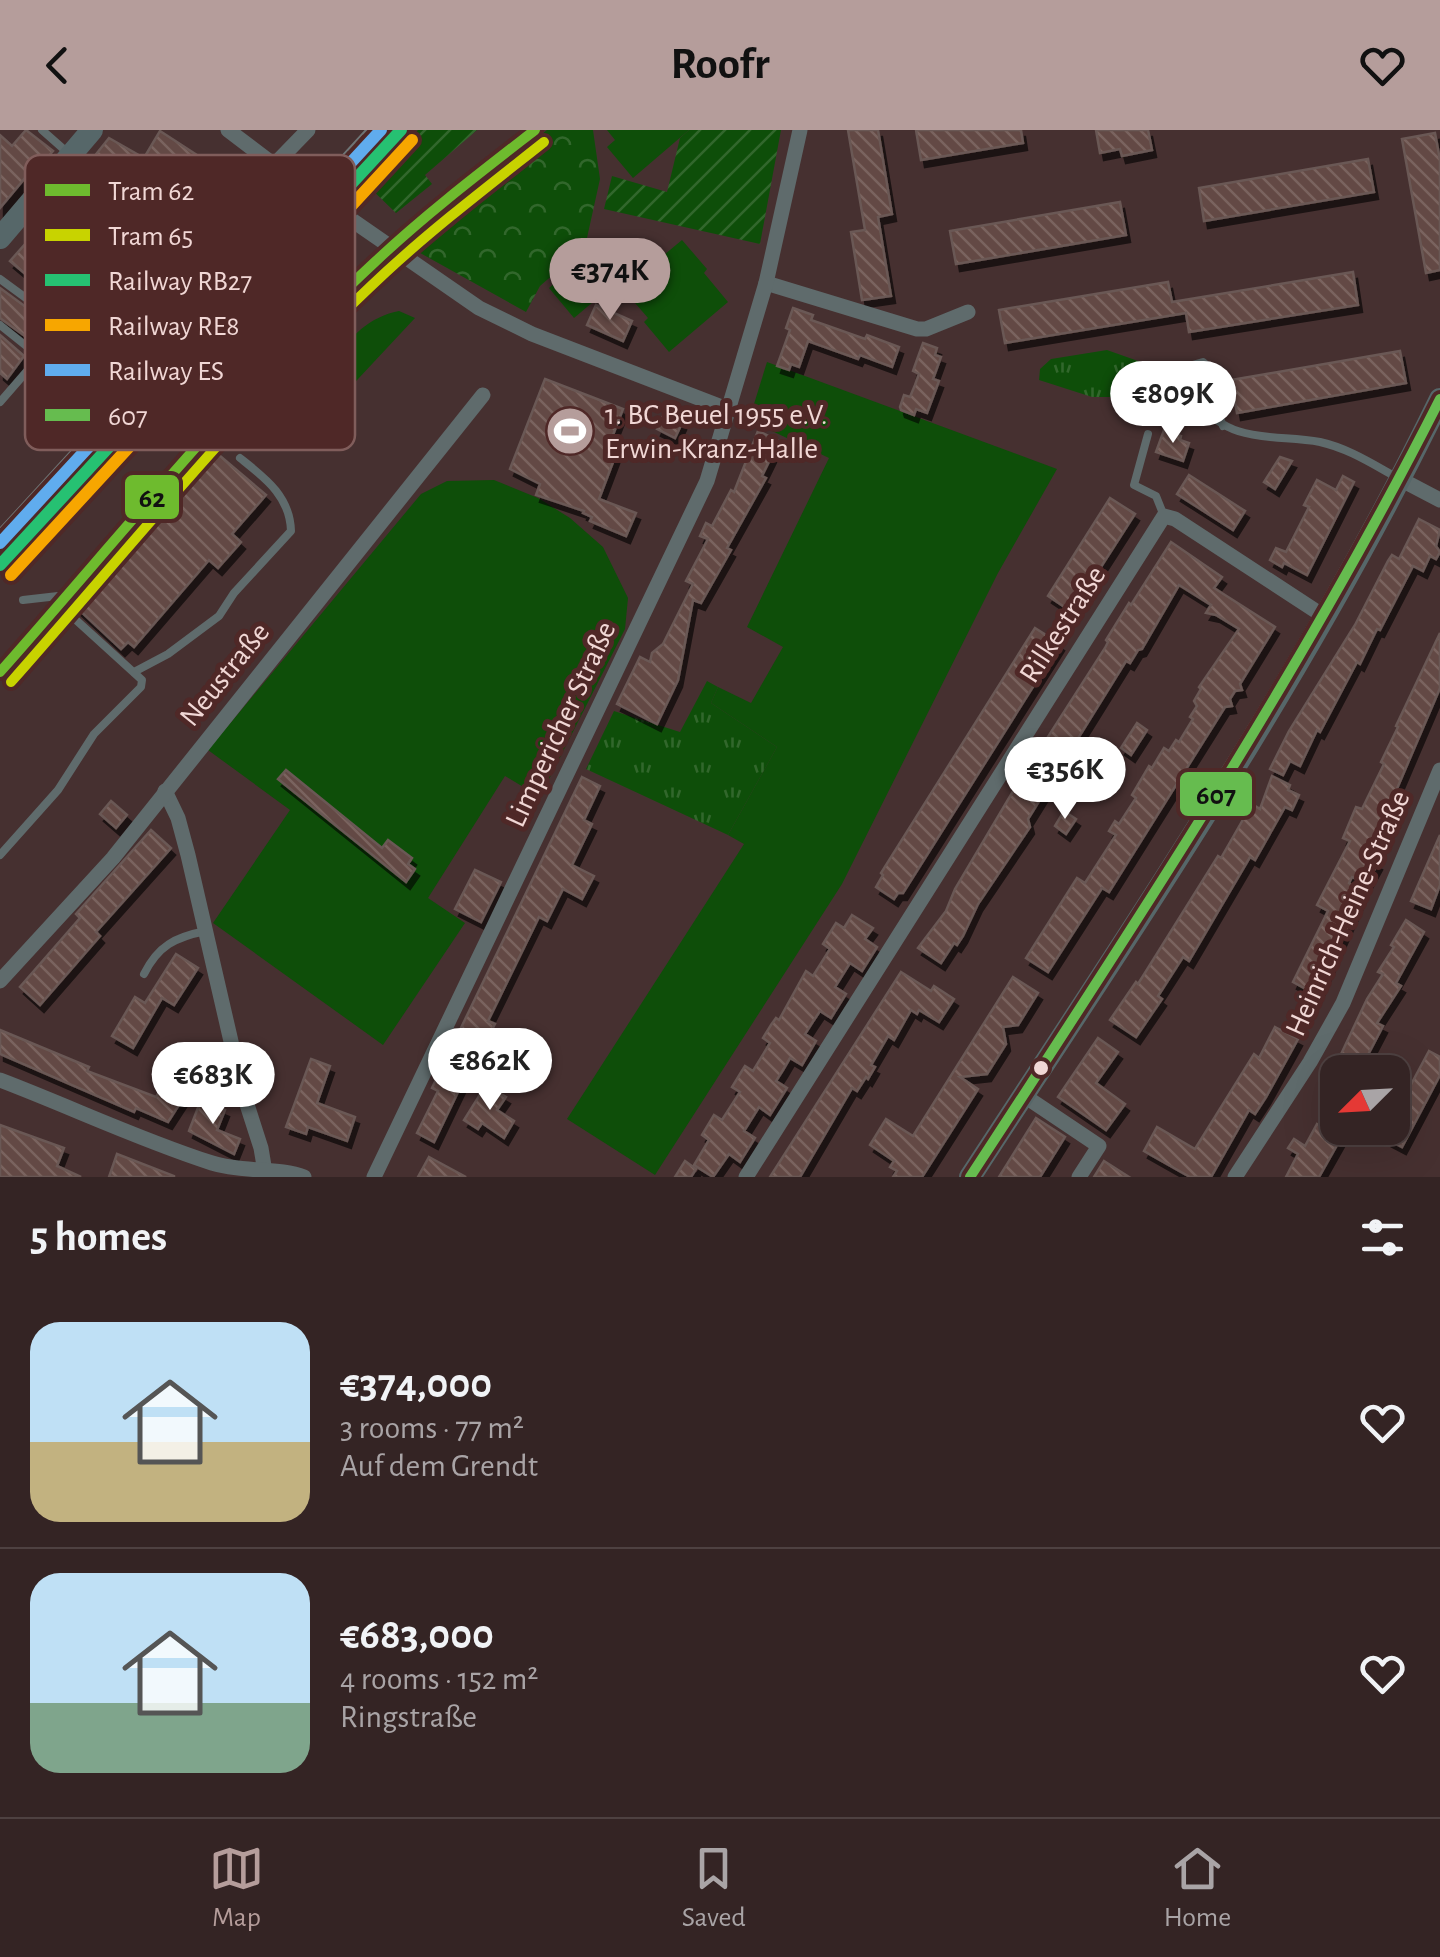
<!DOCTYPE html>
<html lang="en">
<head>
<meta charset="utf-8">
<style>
  :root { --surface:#342424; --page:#3f3031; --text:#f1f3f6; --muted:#a9a4a6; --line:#4e4141; --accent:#b59d9b }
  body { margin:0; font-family:"Alegreya Sans",sans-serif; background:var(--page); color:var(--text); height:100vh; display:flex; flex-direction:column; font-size:38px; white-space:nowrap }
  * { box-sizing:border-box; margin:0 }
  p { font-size:32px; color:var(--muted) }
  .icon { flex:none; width:55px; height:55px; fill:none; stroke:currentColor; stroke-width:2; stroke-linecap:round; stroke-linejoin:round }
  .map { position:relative; height:1047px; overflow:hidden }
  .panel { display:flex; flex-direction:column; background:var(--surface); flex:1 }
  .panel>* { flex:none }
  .needle { width:65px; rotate:246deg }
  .controls { position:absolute; left:1320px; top:925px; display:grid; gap:20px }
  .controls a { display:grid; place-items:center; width:90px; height:90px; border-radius:20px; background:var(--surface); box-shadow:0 10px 40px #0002,0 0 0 2px var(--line); font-size:50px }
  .price { position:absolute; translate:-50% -85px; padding:0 22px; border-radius:35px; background:#fff; color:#222; font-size:32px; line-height:65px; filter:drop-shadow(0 2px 5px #0008) }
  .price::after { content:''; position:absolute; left:50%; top:60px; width:30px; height:22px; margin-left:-15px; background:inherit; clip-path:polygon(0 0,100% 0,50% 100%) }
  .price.selected { background:var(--accent); color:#111 }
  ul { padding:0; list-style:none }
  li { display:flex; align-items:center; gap:30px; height:250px; padding:0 30px }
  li+li { border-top:2px solid var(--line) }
  li span { display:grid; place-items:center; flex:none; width:280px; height:200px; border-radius:30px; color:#555 }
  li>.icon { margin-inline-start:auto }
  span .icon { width:120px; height:120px; fill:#fffc; stroke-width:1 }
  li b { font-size:42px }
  h2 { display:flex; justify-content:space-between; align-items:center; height:120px; padding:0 30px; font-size:42px }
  header { display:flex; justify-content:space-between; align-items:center; height:130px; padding:0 30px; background:var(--accent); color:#111; font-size:45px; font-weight:700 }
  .menu { display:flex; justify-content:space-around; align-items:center; height:140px; border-top:2px solid var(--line); background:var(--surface); font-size:28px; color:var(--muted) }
  .menu a { display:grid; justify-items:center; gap:5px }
  .menu .selected { color:var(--accent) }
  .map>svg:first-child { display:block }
  .grass { fill:#0e4e09 }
  .forest { fill:url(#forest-crowns) }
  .park { fill:url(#park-tufts) }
  .garden { fill:url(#garden-furrows) }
  .building { fill:url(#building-back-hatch); stroke:#6a5855; stroke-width:2.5; fill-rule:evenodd; filter:url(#shadow) }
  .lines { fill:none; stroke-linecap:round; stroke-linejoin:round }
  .lane { stroke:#5f6b6c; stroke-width:8 }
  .street { stroke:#5f6b6c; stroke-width:15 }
  .secondary { stroke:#566769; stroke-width:22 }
  .rail-casing { stroke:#6e7576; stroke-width:8 }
  .rail { stroke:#4f2827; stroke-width:4; stroke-dasharray:11; stroke-linecap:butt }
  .street-bridge { stroke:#5f6b6c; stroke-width:15 }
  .bus-1-casing { stroke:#4f2827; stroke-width:18 }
  .bus-1 { stroke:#66bc4f; stroke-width:10 }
  .rail-1-casing { stroke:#4f2827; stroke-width:20 }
  .rail-2-casing { stroke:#4f2827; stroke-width:20 }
  .rail-3-casing { stroke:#4f2827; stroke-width:20 }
  .rail-1 { stroke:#26c172; stroke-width:12 }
  .rail-2 { stroke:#f7a600; stroke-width:12 }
  .rail-3 { stroke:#60acee; stroke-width:12 }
  .tram-1-casing { stroke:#4f2827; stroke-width:18 }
  .tram-2-casing { stroke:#4f2827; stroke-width:18 }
  .tram-1 { stroke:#6ebb2e; stroke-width:10 }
  .tram-2 { stroke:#c8d300; stroke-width:10 }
  .bus-dot { fill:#f1d7d5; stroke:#4f2827; stroke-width:4 }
  .labels { text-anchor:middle; stroke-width:10; stroke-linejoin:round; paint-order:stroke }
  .poi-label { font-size:30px; fill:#f1d7d5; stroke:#4f2827; text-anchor:start }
  .street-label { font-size:30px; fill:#f1d7d5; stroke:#4f2827 }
  .key { fill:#4f2827; stroke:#805d5b; stroke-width:2.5 }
  .key-label { font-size:28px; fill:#f1d7d5 }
  .line-badge { stroke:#4f2827; stroke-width:4 }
  .pale-badge-label { font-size:28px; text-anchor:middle; font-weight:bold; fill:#111 }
</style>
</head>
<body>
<header><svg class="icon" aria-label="back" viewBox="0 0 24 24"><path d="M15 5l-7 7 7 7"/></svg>Roofr<svg class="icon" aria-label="heart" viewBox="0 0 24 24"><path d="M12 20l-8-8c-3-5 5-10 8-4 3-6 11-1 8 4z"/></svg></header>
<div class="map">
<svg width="1440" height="1047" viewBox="0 0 1440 1047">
  <defs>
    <pattern id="forest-crowns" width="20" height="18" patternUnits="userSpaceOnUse" patternTransform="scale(2.5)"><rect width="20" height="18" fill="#0e4e09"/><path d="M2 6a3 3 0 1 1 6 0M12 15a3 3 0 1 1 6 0" fill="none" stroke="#32672c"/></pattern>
    <pattern id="park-tufts" width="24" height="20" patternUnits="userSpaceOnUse" patternTransform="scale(2.5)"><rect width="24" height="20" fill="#0e4e09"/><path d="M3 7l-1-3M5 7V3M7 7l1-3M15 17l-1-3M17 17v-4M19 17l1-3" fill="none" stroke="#32672c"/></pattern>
    <pattern id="garden-furrows" width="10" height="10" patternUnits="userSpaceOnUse" patternTransform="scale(2.5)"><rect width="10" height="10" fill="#0e4e09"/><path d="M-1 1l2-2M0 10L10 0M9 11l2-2" fill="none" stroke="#32672c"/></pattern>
    <pattern id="building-back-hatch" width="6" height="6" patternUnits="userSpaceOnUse" patternTransform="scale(2.5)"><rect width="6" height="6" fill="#634a44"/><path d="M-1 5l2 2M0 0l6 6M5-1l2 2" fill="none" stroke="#7a635e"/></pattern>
    <filter id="shadow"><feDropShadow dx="4" dy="7" stdDeviation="0" flood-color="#0009"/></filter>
  </defs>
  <rect width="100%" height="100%" fill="#463030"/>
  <g class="grass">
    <path d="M607 0H689L633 48 607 17 615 10Z"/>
    <path d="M608 109 632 139 574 188 549 158Z"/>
    <path d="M682 110 707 139 704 143 728 172 669 222 644 192 648 188 623 159Z"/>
    <path d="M399 181 415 188 302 309C321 259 339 193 399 181Z"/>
    <path d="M767 232 1057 339 998 443 842 754 655 1045 567 989 744 714 728 705 777 617 711 573 718 557 751 573 783 517 747 497 829 328 749 290Z"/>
    <path d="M494 350 538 368 570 388 603 417 628 468 625 499 540 667 505 646 428 768 465 793 383 915 213 793 290 680 208 620 421 364 447 351Z"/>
  </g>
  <path class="forest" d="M547 0H593L600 49 585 117 540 156 526 182 404 114Z"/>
  <g class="park">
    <path d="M1107 220 1155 237 1169 263 1160 284 1118 267H1092L1039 250 1040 239 1051 229Z"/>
    <path d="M707 551 718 557 711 573 777 617 728 705 586 639 614 581 680 602Z"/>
  </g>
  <g class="garden">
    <path d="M418 0H477L425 45 432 54 396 83 367 55Z"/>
    <path d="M689 0H781L760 114 604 79 612 46 667 62 680 8Z"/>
  </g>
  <g class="building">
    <path d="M26 0 53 21 38 38 35 36 0 78V5L12 16Z"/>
    <path d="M848 0H878L892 84 878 87 891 166 862 170 851 102 865 100Z"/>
    <path d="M916 0H1021L1023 13 921 30Z"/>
    <path d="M1096 0H1148L1152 20 1122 26 1120 19 1100 23Z"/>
    <path d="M160 1 226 44 210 72 204 68 193 87 226 105 206 128 170 154 177 159 163 173 136 154 93 203 67 182 94 147 73 130 47 162 10 131 60 75 79 90 90 76 104 86 117 62 99 52 107 39 93 28 109 8 144 28ZM150 105 184 124 156 144 133 128Z"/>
    <path d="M1435 3 1440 30V140L1426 143 1402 9Z"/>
    <path d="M1368 29 1374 62 1204 91 1199 58Z"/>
    <path d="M1120 72 1126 105 956 134 950 101Z"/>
    <path d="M1353 142 1358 175 1189 202 1186 183 1005 213 999 180 1168 152 1172 172Z"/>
    <path d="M0 158 38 186 40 193 29 209 0 188Z"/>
    <path d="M596 175 632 191 623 211 587 195Z"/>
    <path d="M793 178 813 185 811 190 865 209 867 205 899 217 892 237 860 225 858 229 808 211 799 237 791 234 789 240 777 236 790 200 786 198Z"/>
    <path d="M0 205 24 226 7 249 0 243Z"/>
    <path d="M923 213 937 218 935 225 941 227 933 249 939 251 927 283 916 279 914 285 901 280 900 277 904 265 910 267 915 255 919 244 913 241Z"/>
    <path d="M1400 221 1406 253 1237 283 1231 250Z"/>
    <path d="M545 249 623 279 606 323 615 327 599 369 636 383 626 406 590 391 592 387 583 383 584 381 536 365 540 354 510 339Z"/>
    <path d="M664 284 682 293 675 308 657 299Z"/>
    <path d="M1164 300 1181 306 1180 310 1189 313 1183 331 1156 322Z"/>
    <path d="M758 301 779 311 762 346 766 348 727 418 731 420 726 429 701 473 693 470 678 550 657 594 617 574 640 527 650 532 652 523 663 514 693 454 686 451 708 409 700 406 706 393 712 396 731 360 734 362Z"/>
    <path d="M213 320 266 365 232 404 241 412 218 438 209 430 134 517 128 512 121 519 76 477Z"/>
    <path d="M1280 327 1292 331 1275 359 1264 352Z"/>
    <path d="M1189 345 1245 381 1233 400 1177 364Z"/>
    <path d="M1343 346 1354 352 1307 445 1284 433 1282 437 1270 430 1276 418 1286 422 1309 377 1304 375 1317 350 1336 360Z"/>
    <path d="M1110 368 1135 384 1072 482 1048 466Z"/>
    <path d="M1419 389 1440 400 1436 416 1440 422 1436 429 1430 426 1423 441 1413 436 1380 500 1377 499 1360 534 1357 532 1320 602 1317 600 1300 636 1290 631 1283 645 1270 639 1289 601 1355 495 1388 431 1392 425 1399 429Z"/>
    <path d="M1171 412 1222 447 1214 458 1275 497 1240 554 1242 560 1235 561 1230 569 1232 576 1225 577 1109 762 1102 758 1048 842 1026 828 1077 748 1085 753 1116 705 1109 701 1115 691 1119 694 1136 668 1132 665 1149 636 1152 638 1164 618 1169 621 1176 610 1179 612 1193 589 1190 587 1197 576 1194 571 1201 559 1199 557 1239 499 1216 485 1206 483 1211 475 1179 455 1142 519 1138 520 1130 533 1126 531 1028 689 1030 697 978 774 963 806 957 815 954 813 941 833 918 818 946 781 955 759 1012 663 1105 518 1108 512 1106 510 1129 473 1131 475Z"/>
    <path d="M1035 498 1060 514 903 763H898L894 769 876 757 883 745 881 743Z"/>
    <path d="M1440 503V558L1384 689 1387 690 1370 729 1378 733 1367 753 1352 747 1349 753 1363 762 1317 865 1293 852 1328 781 1317 775 1350 711 1343 708 1356 677 1362 679 1384 634 1381 632 1398 597 1396 596Z"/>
    <path d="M1137 593 1147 600 1131 625 1121 618Z"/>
    <path d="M286 640 382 718 388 710 412 728 408 734 415 739 406 752 278 649Z"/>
    <path d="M1272 646 1290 655 1288 660 1299 665 1292 680 1285 677 1255 730 1250 727 1189 831 1183 827 1158 866 1162 869 1136 907 1110 890 1136 852 1138 854 1218 726 1221 728 1252 674 1260 679Z"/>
    <path d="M582 647 600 656 584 690 592 694 572 735 594 746 582 769 563 759 547 791 539 787 488 891 495 894 484 916 481 914 434 1012 417 1003 438 961 432 958Z"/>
    <path d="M111 671 127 685 116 698 100 684Z"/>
    <path d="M1064 681 1076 689 1066 704 1055 696Z"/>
    <path d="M151 700 171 718 96 802 100 806 40 875 20 857 80 788 76 784Z"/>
    <path d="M1440 705V755L1431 779 1411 771Z"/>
    <path d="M475 740 501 752 481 792 455 779Z"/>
    <path d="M852 785 873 798 865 809 877 817 862 841 850 833 835 857 846 864 831 888 820 881 812 893 805 904 816 911 802 935 790 928 783 940 776 951 787 958 770 985 759 977 744 1001 755 1008 740 1032 729 1024 713 1047 694 1035 709 1010 702 1005 714 985 722 990 740 962 732 957 740 944 745 936 753 941 770 913 763 908 771 895 776 888 779 890 806 841 813 846 830 819 823 814 836 793 844 798Z"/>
    <path d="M1406 790 1424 802 1396 853 1401 856 1377 893 1383 896 1359 942H1338V979L1320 969 1367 869 1383 844 1378 842 1394 817 1391 815Z"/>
    <path d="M176 824 198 838 174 875 162 868 133 918 112 906 135 867 145 873Z"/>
    <path d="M901 842 931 861 934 856 954 869 939 892 919 880 917 884 911 880 894 910 888 906 871 935 875 937 868 949 866 947 857 961 852 958 800 1047H770Z"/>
    <path d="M1013 847 1038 863 1018 895 1003 897 1006 914 987 944 960 947 978 959 922 1047H893L897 1041 890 1037 894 1031 870 1015 886 989 913 1006Z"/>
    <path d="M1275 897 1298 909 1266 967 1255 984 1249 980 1211 1047H1190L1144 1021 1157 997 1195 1019 1254 924 1259 928Z"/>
    <path d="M0 900 89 937 87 941 156 967 169 946 190 958 168 992 136 978 134 982 0 924Z"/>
    <path d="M1098 908 1118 922 1096 953 1125 974 1106 1000 1058 967Z"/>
    <path d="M1429 921 1440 927V945L1402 1017 1383 1007 1389 998H1392V990Z"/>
    <path d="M311 929 330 936 317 973 355 987 347 1011 308 997 306 1004 286 997Z"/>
    <path d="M486 955 506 967 497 980 514 991 504 1008 482 993 478 999 464 990Z"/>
    <path d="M201 970 225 980 217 1000 240 1009 234 1024 189 1001Z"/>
    <path d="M1036 988 1065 1007 1040 1047H999Z"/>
    <path d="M1317 994 1341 1008 1319 1047H1286L1298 1024 1288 1018 1294 1009 1305 1016Z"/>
    <path d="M0 995 64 1018 57 1036 81 1047H0Z"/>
    <path d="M117 1024 174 1046V1047H109Z"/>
    <path d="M429 1027 466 1047H418Z"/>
    <path d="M685 1031 696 1039 691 1047H675Z"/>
    <path d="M1104 1031 1129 1047H1094Z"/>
  </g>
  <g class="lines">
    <g class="lane">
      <path d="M42 0 68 23"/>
      <path d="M0 149 75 204"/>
      <path d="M0 195 30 219 34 233 0 272"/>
      <path d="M1223 296 1218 283 1211 239 1203 232 1189 236C1186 249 1191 261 1199 272 1230 315 1275 304 1320 312 1348 318 1374 335 1398 348"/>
      <path d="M1148 304 1134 355 1156 366 1164 386"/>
      <path d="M134 542 168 524 219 486 234 463 291 401C290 366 265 348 240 328"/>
      <path d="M0 725 58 660 94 604 141 557 142 550 76 490 58 466 23 470"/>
      <path d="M144 844C158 816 175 807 206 801"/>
    </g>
    <g class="street">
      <path d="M228 0 286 44"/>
      <path d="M274 35 308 0"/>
      <path d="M346 86 479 178 532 204 727 279"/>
      <path d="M766 153 917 199H926L968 182"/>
      <path d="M1398 348 1440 370"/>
      <path d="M165 661 178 688 188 725 242 959 261 1018 265 1042"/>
      <path d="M0 851 113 728 483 265"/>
      <path d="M0 950C71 977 140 1010 212 1033 243 1043 279 1037 304 1047"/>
      <path d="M1023 965 1099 1016 1079 1047"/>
      <path d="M374 1047 707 351 766 153 800 0"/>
      <path d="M746 1047 1164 386 1175 389 1325 487"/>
      <path d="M1235 1047 1310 932 1343 873 1440 640"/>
    </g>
    <g class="secondary">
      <path d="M0 108 92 0"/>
      <path d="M970 1047C1135 794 1308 542 1440 269"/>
    </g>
    <g class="rail-casing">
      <path id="rail" d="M0 403 370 0"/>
    </g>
    <use href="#rail" class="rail"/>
    <path class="street-bridge" d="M286 44 346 86"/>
    <g class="bus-1-casing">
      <path id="bus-1" d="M970 1047C1136 793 1303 540 1440 269"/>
    </g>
    <use href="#bus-1" class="bus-1"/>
    <g class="rail-1-casing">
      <path id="rail-1" d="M0 435 401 0"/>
    </g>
    <g class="rail-2-casing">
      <path id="rail-2" d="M11 445 412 10"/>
    </g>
    <g class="rail-3-casing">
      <path id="rail-3" d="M0 413 381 0"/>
    </g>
    <use href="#rail-1" class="rail-1"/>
    <use href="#rail-2" class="rail-2"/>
    <use href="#rail-3" class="rail-3"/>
    <g class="tram-1-casing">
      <path id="tram-1" d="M0 542C123 403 240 257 376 131 426 84 481 42 535 0"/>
    </g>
    <g class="tram-2-casing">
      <path id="tram-2" d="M11 552C133 414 250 268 386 142 436 96 491 54 544 12"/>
    </g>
    <use href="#tram-1" class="tram-1"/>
    <use href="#tram-2" class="tram-2"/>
  </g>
  <defs>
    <g id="stadium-disc" transform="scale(2.5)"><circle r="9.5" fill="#b59d9b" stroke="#4f2827"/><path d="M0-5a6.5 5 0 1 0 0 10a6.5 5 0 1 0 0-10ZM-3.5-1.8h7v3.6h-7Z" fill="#fff"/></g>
  </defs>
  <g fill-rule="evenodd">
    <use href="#stadium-disc" x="570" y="301"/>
  </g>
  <circle class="bus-dot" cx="1041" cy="938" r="9"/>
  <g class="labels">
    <g class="poi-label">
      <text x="605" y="294">1. BC Beuel 1955 e.V.<tspan x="605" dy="34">Erwin-Kranz-Halle</tspan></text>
    </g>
    <g class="street-label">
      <text transform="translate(1062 494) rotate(-57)" y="10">Rilkestraße</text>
      <text transform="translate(224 544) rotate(-51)" y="10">Neustraße</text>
      <text transform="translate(560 594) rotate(-65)" y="10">Limpericher Straße</text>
      <text transform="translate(1347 783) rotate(-66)" y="10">Heinrich-Heine-Straße</text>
    </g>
  </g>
  <rect x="25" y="25" width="330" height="295" rx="15" class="key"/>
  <rect x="45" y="54" width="45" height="12" fill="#6ebb2e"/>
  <rect x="45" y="99" width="45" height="12" fill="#c8d300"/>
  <rect x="45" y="144" width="45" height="12" fill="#26c172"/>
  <rect x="45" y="189" width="45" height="12" fill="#f7a600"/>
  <rect x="45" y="234" width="45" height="12" fill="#60acee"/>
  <rect x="45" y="279" width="45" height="12" fill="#66bc4f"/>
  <g class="key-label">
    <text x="108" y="70">Tram 62</text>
    <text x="108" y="115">Tram 65</text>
    <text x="108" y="160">Railway RB27</text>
    <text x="108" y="205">Railway RE8</text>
    <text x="108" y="250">Railway ES</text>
    <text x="108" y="295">607</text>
  </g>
  <g class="line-badge">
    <rect x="123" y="343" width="58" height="48" rx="10" fill="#6ebb2e"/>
    <rect x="1178" y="640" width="76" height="48" rx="10" fill="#66bc4f"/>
  </g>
  <g class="pale-badge-label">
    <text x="152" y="377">62</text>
    <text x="1216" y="674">607</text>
  </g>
</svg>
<div class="controls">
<a><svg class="needle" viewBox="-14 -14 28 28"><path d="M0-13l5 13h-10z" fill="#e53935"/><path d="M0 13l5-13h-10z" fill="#a9a4a6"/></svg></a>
</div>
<b class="price selected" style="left:610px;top:193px">€374K</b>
<b class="price" style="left:1173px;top:316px">€809K</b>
<b class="price" style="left:1065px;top:692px">€356K</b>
<b class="price" style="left:490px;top:983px">€862K</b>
<b class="price" style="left:213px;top:997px">€683K</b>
</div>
<section class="panel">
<h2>5 homes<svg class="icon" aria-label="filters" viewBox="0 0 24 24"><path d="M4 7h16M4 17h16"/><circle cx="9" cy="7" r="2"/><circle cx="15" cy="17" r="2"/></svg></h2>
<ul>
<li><span style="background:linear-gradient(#bfe0f5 60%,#c2b280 0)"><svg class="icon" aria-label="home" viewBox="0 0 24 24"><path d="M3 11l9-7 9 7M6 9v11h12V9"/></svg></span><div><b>€374,000</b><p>3 rooms · 77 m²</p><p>Auf dem Grendt</p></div><svg class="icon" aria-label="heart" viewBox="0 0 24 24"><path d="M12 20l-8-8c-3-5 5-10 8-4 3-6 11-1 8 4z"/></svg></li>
<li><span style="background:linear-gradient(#bfe0f5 65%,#7fa58c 0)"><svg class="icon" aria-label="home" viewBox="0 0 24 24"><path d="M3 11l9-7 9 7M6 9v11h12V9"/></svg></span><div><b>€683,000</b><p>4 rooms · 152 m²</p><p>Ringstraße</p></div><svg class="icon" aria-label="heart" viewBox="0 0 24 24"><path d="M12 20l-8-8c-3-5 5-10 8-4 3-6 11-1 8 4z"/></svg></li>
</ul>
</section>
<nav class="menu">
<a class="selected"><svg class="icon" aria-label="map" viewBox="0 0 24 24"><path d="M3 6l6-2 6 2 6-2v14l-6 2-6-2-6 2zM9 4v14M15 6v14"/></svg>Map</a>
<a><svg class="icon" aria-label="saved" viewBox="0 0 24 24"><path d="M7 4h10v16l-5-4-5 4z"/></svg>Saved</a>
<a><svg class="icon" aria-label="home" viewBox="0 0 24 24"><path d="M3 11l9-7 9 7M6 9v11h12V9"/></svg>Home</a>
</nav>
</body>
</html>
